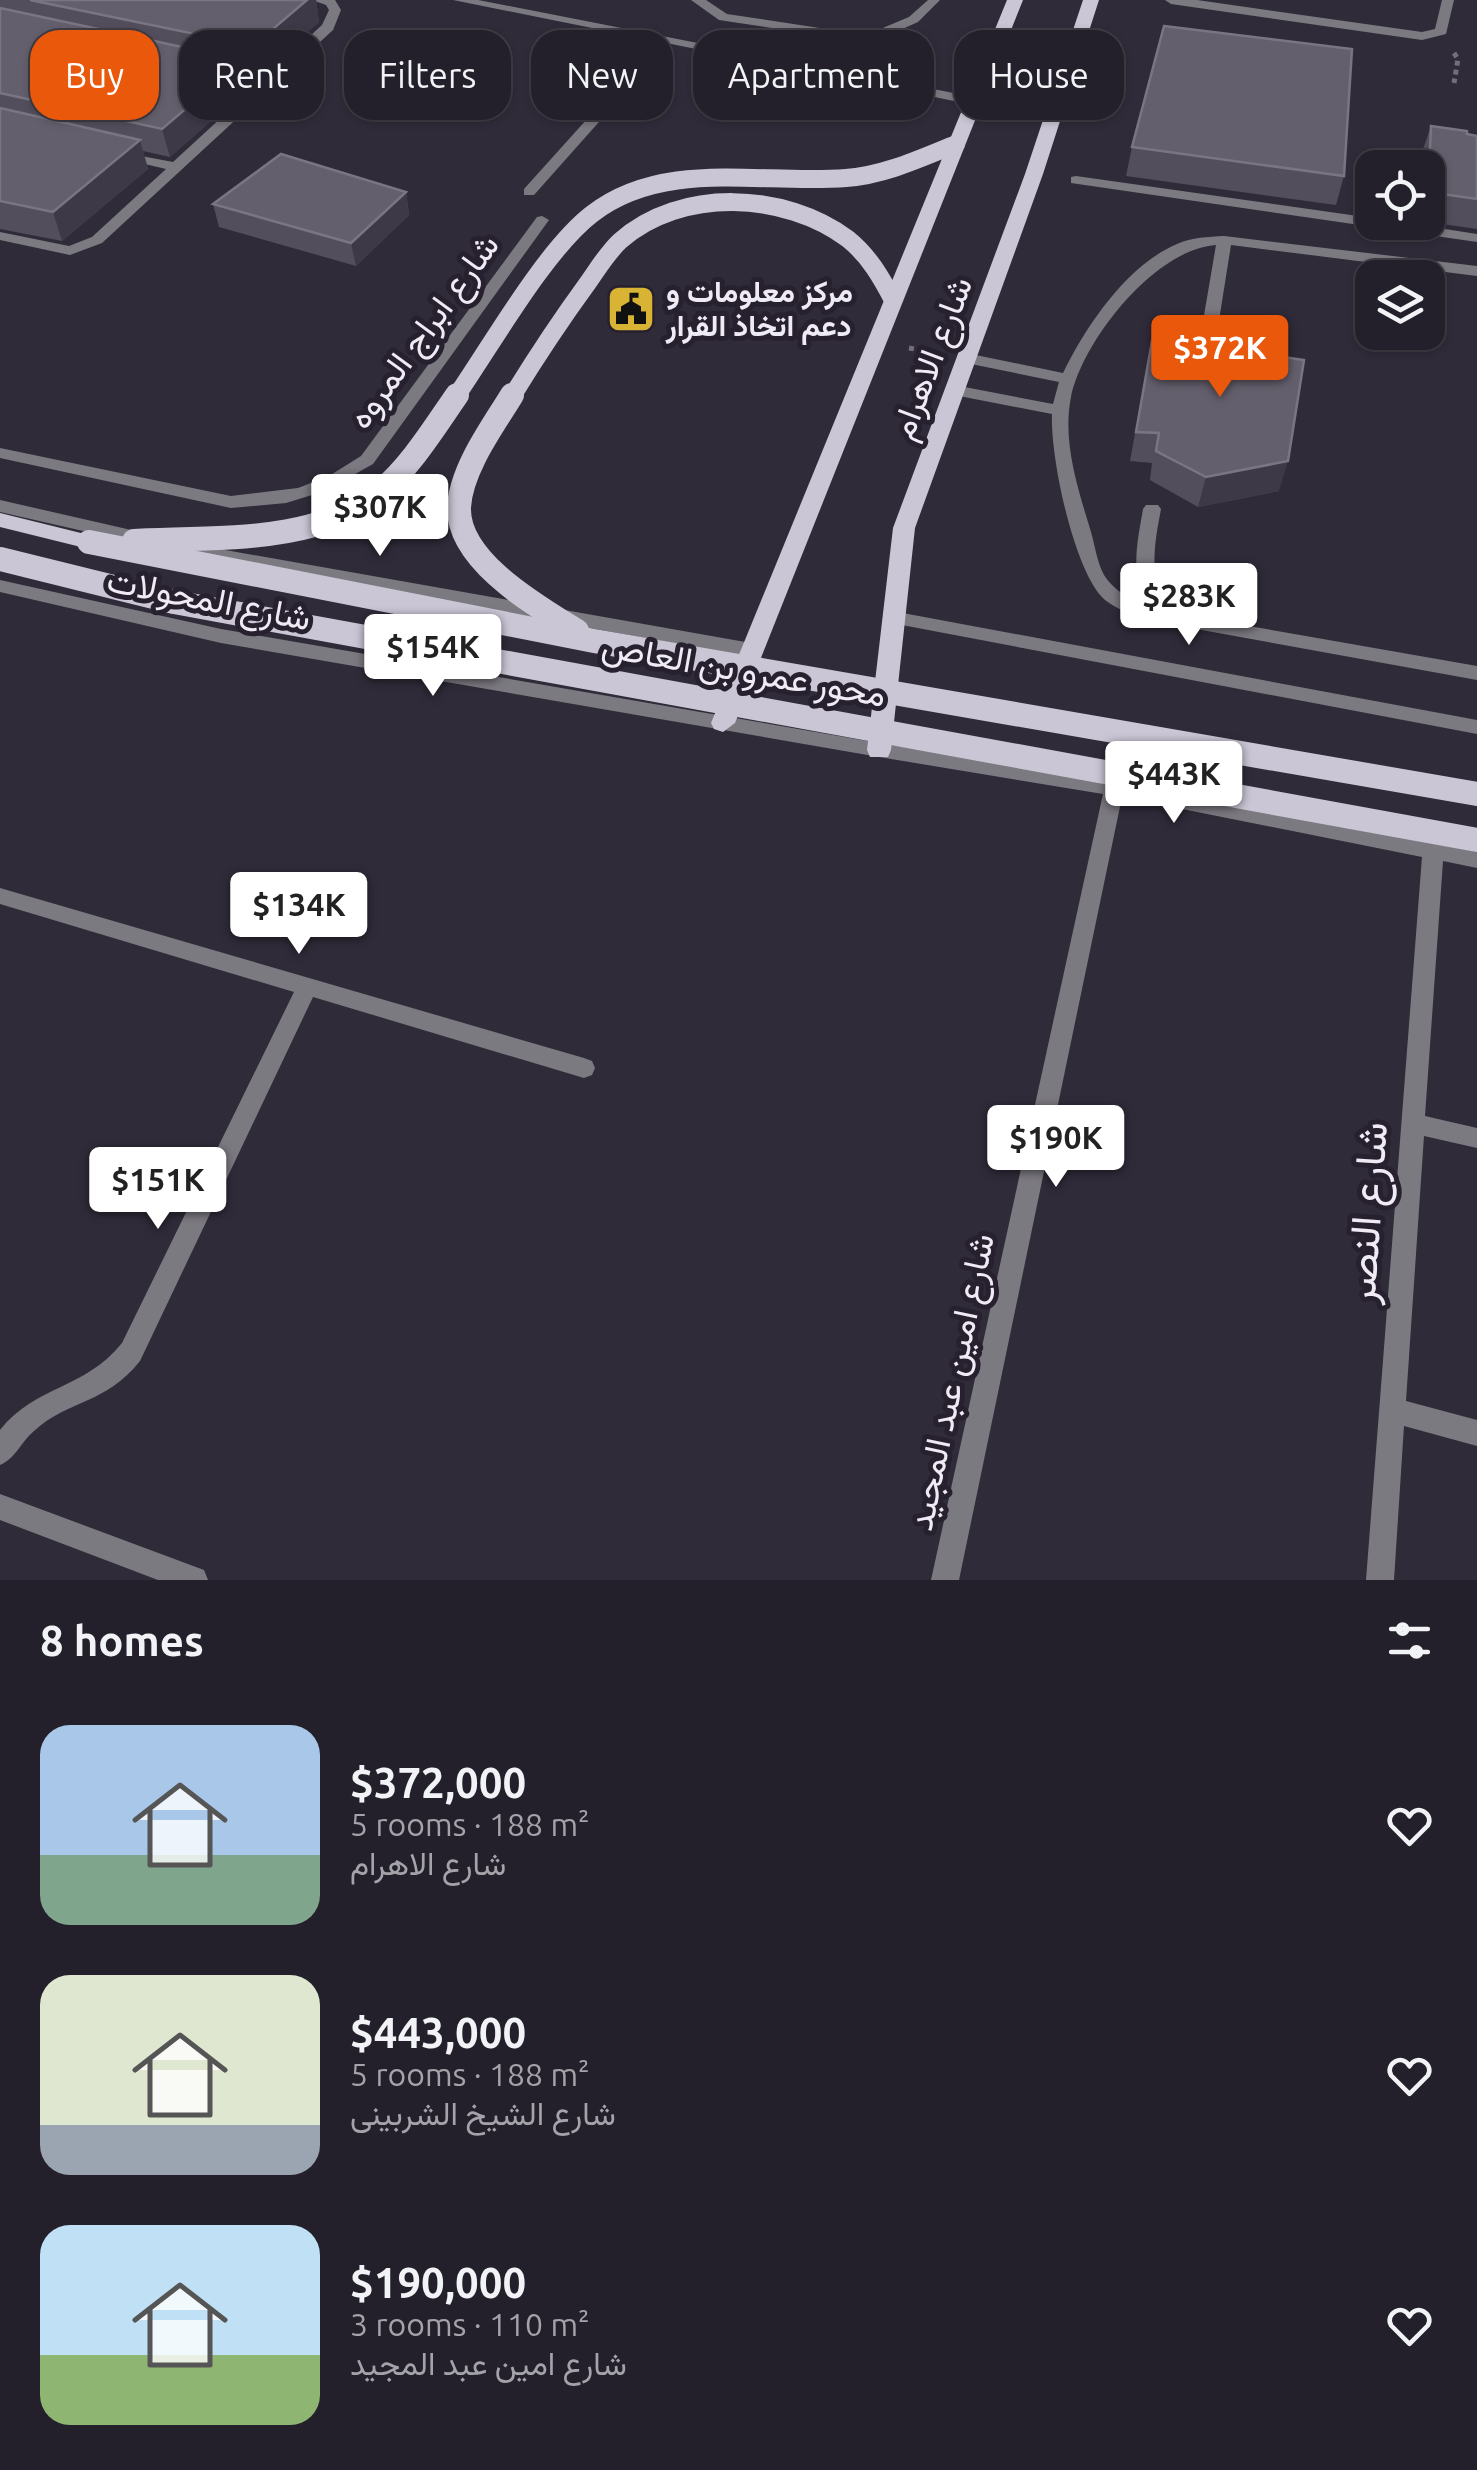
<!DOCTYPE html>
<html lang="en">
<head>
<meta charset="utf-8">
<style>
  :root { --surface:#24202b; --page:#302d37; --text:#f1f3f6; --muted:#a3a3a9; --line:#413e47; --accent:#ea580c }
  body { margin:0; font-family:Ubuntu,Vazirmatn,sans-serif; background:var(--page); color:var(--text); height:100vh; display:flex; flex-direction:column; font-size:38px; white-space:nowrap }
  * { box-sizing:border-box; margin:0 }
  p { font-size:32px; color:var(--muted) }
  .icon { flex:none; width:55px; height:55px; fill:none; stroke:currentColor; stroke-width:2; stroke-linecap:round; stroke-linejoin:round }
  .map { position:relative; height:1580px; overflow:hidden }
  .side { display:flex; flex-direction:column; background:var(--surface); flex:1 }
  .side>* { flex:none }
  .guide { position:absolute; left:30px; top:30px; width:1418px; height:90px; display:flex; gap:20px }
  .fabs { position:absolute; left:1355px; top:150px; display:grid; gap:20px }
  .fabs a { display:grid; place-items:center; width:90px; height:90px; border-radius:20px; background:var(--surface); box-shadow:0 2px 8px #0004,0 0 0 2px var(--line); font-size:50px }
  .price { position:absolute; translate:-50% -85px; padding:0 22px; border-radius:10px; background:#fff; color:#222; font-size:32px; line-height:65px; filter:drop-shadow(0 2px 5px #0008) }
  .price::after { content:''; position:absolute; left:50%; top:60px; width:30px; height:22px; margin-left:-15px; background:inherit; clip-path:polygon(0 0,100% 0,50% 100%) }
  .price.on { background:var(--accent); color:#fff }
  ul { padding:0; list-style:none }
  li { display:flex; align-items:center; gap:30px; height:250px; padding:0 40px }
  li span { display:grid; place-items:center; flex:none; width:280px; height:200px; border-radius:30px; color:#555 }
  li>.icon { margin-inline-start:auto }
  span .icon { width:120px; height:120px; fill:#fffc; stroke-width:1 }
  li b { font-size:42px }
  h2 { display:flex; justify-content:space-between; align-items:center; height:120px; padding:0 40px; font-size:42px }
  .pill { padding:0 35px; border-radius:30px; background:var(--surface); box-shadow:0 2px 8px #0004,0 0 0 2px var(--line); font-size:35px; line-height:90px }
  .pill.on { background:var(--accent); color:#fff }
  .map>svg:first-child { display:block }
  .lines { fill:none; stroke-linecap:round; stroke-linejoin:round }
  .path { stroke:#736e7b; stroke-width:5; stroke-dasharray:5 4; stroke-linecap:butt }
  .service { fill:#7c7a81; fill-rule:evenodd }
  .minor { fill:#7c7a81; fill-rule:evenodd }
  .tertiary { fill:#7c7a81; fill-rule:evenodd }
  .primary { fill:#cbc6d5; fill-rule:evenodd }
  .primary-bridge-far1 { stroke:#cbc6d5; stroke-width:18 }
  .primary-bridge { stroke:#cbc6d5; stroke-width:24 }
  .wall { fill:#534e5c }
  .shaded-wall { fill:#3e3947 }
  .building { fill:#645f6c; stroke:#797582; stroke-width:2.5 }
  .labels { text-anchor:middle; stroke-width:10; stroke-linejoin:round; paint-order:stroke }
  .far-poi-label { font-size:30px; font-weight:bold; fill:#efebf5; stroke:#27212f; text-anchor:start }
  .street-label { font-size:35px; fill:#efebf5; stroke:#27212f }
  .near-street-label { font-size:42px; fill:#efebf5; stroke:#27212f }
</style>
</head>
<body>
<div class="map">
<svg width="1477" height="1580" viewBox="0 0 1477 1580">
  <rect width="100%" height="100%" fill="#302b39"/>
  <g class="lines">
    <g class="path">
      <path d="M1454 53 1458 59 1454 83"/>
      <path d="M909 348 936 353"/>
    </g>
    <g class="service">
      <path d="M312 0H335L341 10 333 30 102 243 70 255 0 240V232L69 246 92 237 166 169 115 157V151L173 162 322 25 329 10 326 5Z"/>
      <path d="M691 0H706L727 14 866 35 909 17 928 0H940L918 22 869 44 842 78 837 79 830 75 857 41 719 20Z"/>
      <path d="M660 38 671 41 534 195H524V189Z"/>
      <path d="M1076 176 1372 218V222H1400L1477 234V242L1071 183V177Z"/>
      <path d="M1224 236 1477 266V276L1231 245 1217 333 1209 338 1201 333 1216 245C1155 249 1083 340 1071 397 1062 442 1078 489 1091 532 1095 546 1097 562 1104 575 1114 591 1130 599 1147 606 1130 573 1137 544 1143 509L1146 505H1158L1161 509C1154 546 1148 578 1169 612L1477 666V680L1163 623C1143 618 1122 613 1105 600 1074 573 1050 456 1052 414L954 395 946 390 954 385 1053 404 1059 382 966 363 958 358 966 353 1063 373C1086 326 1127 265 1177 244 1192 237 1208 237 1224 236Z"/>
    </g>
    <g class="minor">
      <path d="M453 0H478L974 97 981 101 974 105Z"/>
      <path d="M1165 0H1197L1422 32 1435 29 1442 0H1454L1446 34 1422 40 1171 4Z"/>
      <path d="M542 216 549 220 373 464 325 491 286 503 231 508 0 458V448L231 496 298 488 329 476 361 456 537 217Z"/>
      <path d="M892 611 1477 720V734L886 622 883 617 886 612Z"/>
      <path d="M879 743 1114 780 1477 852V868L1443 861 1425 1116 1477 1128V1148L1424 1136 1406 1401 1477 1420V1446L1404 1426 1394 1580H1366L1422 857 1122 797 959 1580H931L1103 794 879 757 869 750Z"/>
      <path d="M0 888 584 1058 592 1061 595 1068 592 1075 584 1078 313 997 140 1361C105 1405 69 1399 34 1431 21 1442 15 1459 0 1465V1430C36 1385 84 1390 122 1343L294 992 0 904Z"/>
      <path d="M0 1494 204 1570 208 1580H158L0 1520Z"/>
    </g>
    <g class="tertiary">
      <path d="M0 500 197 545 751 643 760 650 751 657 197 557 0 512Z"/>
      <path d="M0 580 221 629 879 743 889 750 879 757 221 643 0 592Z"/>
    </g>
    <g class="primary">
      <path d="M1007 0H1023L735 723 723 732 714 729 711 723Z"/>
      <path d="M1083 0H1099L1043 174 915 528 891 750 888 757H870L867 750 893 528 1025 174Z"/>
      <path d="M0 513 97 537 100 542 89 549 0 527Z"/>
    </g>
    <g class="primary-bridge-far1">
      <path d="M455 398C491 346 545 250 592 214 664 158 763 185 846 178 885 175 921 158 956 144"/>
      <path d="M511 398C535 359 560 321 587 284 597 270 607 253 620 241 681 187 785 192 848 239 869 256 881 277 893 300"/>
    </g>
    <g class="primary-bridge">
      <path d="M512 395C493 426 461 469 459 507 457 561 537 606 577 631"/>
      <path d="M134 541C213 536 314 546 380 492 411 466 434 428 457 395"/>
      <path d="M89 542 594 641 1477 794"/>
      <path d="M0 559 174 602 1477 840"/>
    </g>
  </g>
  <g class="wall">
    <path d="M0 0H316L319 22 259 74 240 70 244 87 234 95 235 100 170 157 143 151 148 169 62 241 0 229Z"/>
    <path d="M1431 126 1477 136V229L1428 222V168H1421V155Z"/>
    <path d="M1132 147 1344 176 1336 205 1126 176Z"/>
    <path d="M406 192 409 215 356 266 219 227 213 204Z"/>
    <path d="M1178 325 1264 354 1279 491 1198 507 1150 480 1152 463 1130 461 1152 341 1173 345Z"/>
  </g>
  <g class="shaded-wall">
    <path d="M307 0H316L319 22 259 74 253 46Z"/>
    <path d="M238 59 244 87 234 95 235 100 170 157 162 129Z"/>
    <path d="M140 140 148 169 62 241 53 212Z"/>
    <path d="M406 192 409 215 356 266 351 243Z"/>
    <path d="M1288 461 1279 491 1198 507 1206 477Z"/>
  </g>
  <g class="building">
    <path d="M30 0H307L253 46Z"/>
    <path d="M0 8 238 59 224 71 229 72 162 129 0 93Z"/>
    <path d="M1164 26 1352 49 1344 176 1132 147Z"/>
    <path d="M0 108 140 140 53 212 0 201Z"/>
    <path d="M1431 126 1467 131V134L1477 136V199L1428 192Z"/>
    <path d="M281 154 406 192 351 243 213 204Z"/>
    <path d="M1226 321 1267 339 1264 354 1304 360 1288 461 1206 477 1156 451 1159 433 1136 432 1152 341 1176 345 1178 325Z"/>
  </g>
  <defs>
    <g id="civic-square" transform="scale(2.5)"><rect x="-9" y="-9" width="18" height="18" rx="4" fill="#d9b334" stroke="#27212f"/><path d="M-.6-6.5H3V-4.5H.6V-3L4-1V1h2V6H-6V1h2V-1L-.6-3ZM-1.2 2.5V6h2.4V2.5Z" fill="#111"/></g>
  </defs>
  <g fill-rule="evenodd">
    <use href="#civic-square" x="631" y="309"/>
  </g>
  <g class="labels">
    <g class="far-poi-label">
      <text x="666" y="302">مركز معلومات و<tspan x="666" dy="34">دعم اتخاذ القرار</tspan></text>
    </g>
    <g class="street-label">
      <text transform="translate(423 331) rotate(-54)" y="12">شارع ابراج المروه</text>
      <text transform="translate(931 358) rotate(-69)" y="12">شارع الاهرام</text>
      <text transform="translate(209 599) rotate(11)" y="12">شارع المحولات</text>
      <text transform="translate(744 670) rotate(10)" y="12">محور عمرو بن العاص</text>
      <text transform="translate(951 1382) rotate(-78)" y="12">شارع امين عبد المجيد</text>
    </g>
    <g class="near-street-label">
      <text transform="translate(1366 1213) rotate(-86)" y="15">شارع النصر</text>
    </g>
  </g>
</svg>
<div class="fabs">
<a><svg class="icon" aria-label="locate" viewBox="0 0 24 24"><circle cx="12" cy="12" r="6"/><path d="M12 2v4M12 18v4M2 12h4M18 12h4"/></svg></a>
<a><svg class="icon" aria-label="layers" viewBox="0 0 24 24"><path d="M12 4l9 5-9 5-9-5zM3 14l9 5 9-5"/></svg></a>
</div>
<b class="price on" style="left:1220px;top:400px">$372K</b>
<b class="price" style="left:380px;top:559px">$307K</b>
<b class="price" style="left:1189px;top:648px">$283K</b>
<b class="price" style="left:433px;top:699px">$154K</b>
<b class="price" style="left:1174px;top:826px">$443K</b>
<b class="price" style="left:299px;top:957px">$134K</b>
<b class="price" style="left:1056px;top:1190px">$190K</b>
<b class="price" style="left:158px;top:1232px">$151K</b>
<div class="guide">
<a class="pill on">Buy</a>
<a class="pill">Rent</a>
<a class="pill">Filters</a>
<a class="pill">New</a>
<a class="pill">Apartment</a>
<a class="pill">House</a>
</div>
</div>
<section class="side">
<h2>8 homes<svg class="icon" aria-label="filters" viewBox="0 0 24 24"><path d="M4 7h16M4 17h16"/><circle cx="9" cy="7" r="2"/><circle cx="15" cy="17" r="2"/></svg></h2>
<ul>
<li><span style="background:linear-gradient(#a9c7e8 65%,#7fa58c 0)"><svg class="icon" aria-label="home" viewBox="0 0 24 24"><path d="M3 11l9-7 9 7M6 9v11h12V9"/></svg></span><div><b>$372,000</b><p>5 rooms · 188 m²</p><p>شارع الاهرام</p></div><svg class="icon" aria-label="heart" viewBox="0 0 24 24"><path d="M12 20l-8-8c-3-5 5-10 8-4 3-6 11-1 8 4z"/></svg></li>
<li><span style="background:linear-gradient(#dfe7d0 75%,#9aa5b1 0)"><svg class="icon" aria-label="home" viewBox="0 0 24 24"><path d="M3 11l9-7 9 7M6 9v11h12V9"/></svg></span><div><b>$443,000</b><p>5 rooms · 188 m²</p><p>شارع الشيخ الشربينى</p></div><svg class="icon" aria-label="heart" viewBox="0 0 24 24"><path d="M12 20l-8-8c-3-5 5-10 8-4 3-6 11-1 8 4z"/></svg></li>
<li><span style="background:linear-gradient(#bfe0f5 65%,#8fb573 0)"><svg class="icon" aria-label="home" viewBox="0 0 24 24"><path d="M3 11l9-7 9 7M6 9v11h12V9"/></svg></span><div><b>$190,000</b><p>3 rooms · 110 m²</p><p>شارع امين عبد المجيد</p></div><svg class="icon" aria-label="heart" viewBox="0 0 24 24"><path d="M12 20l-8-8c-3-5 5-10 8-4 3-6 11-1 8 4z"/></svg></li>
</ul>
</section>
</body>
</html>
